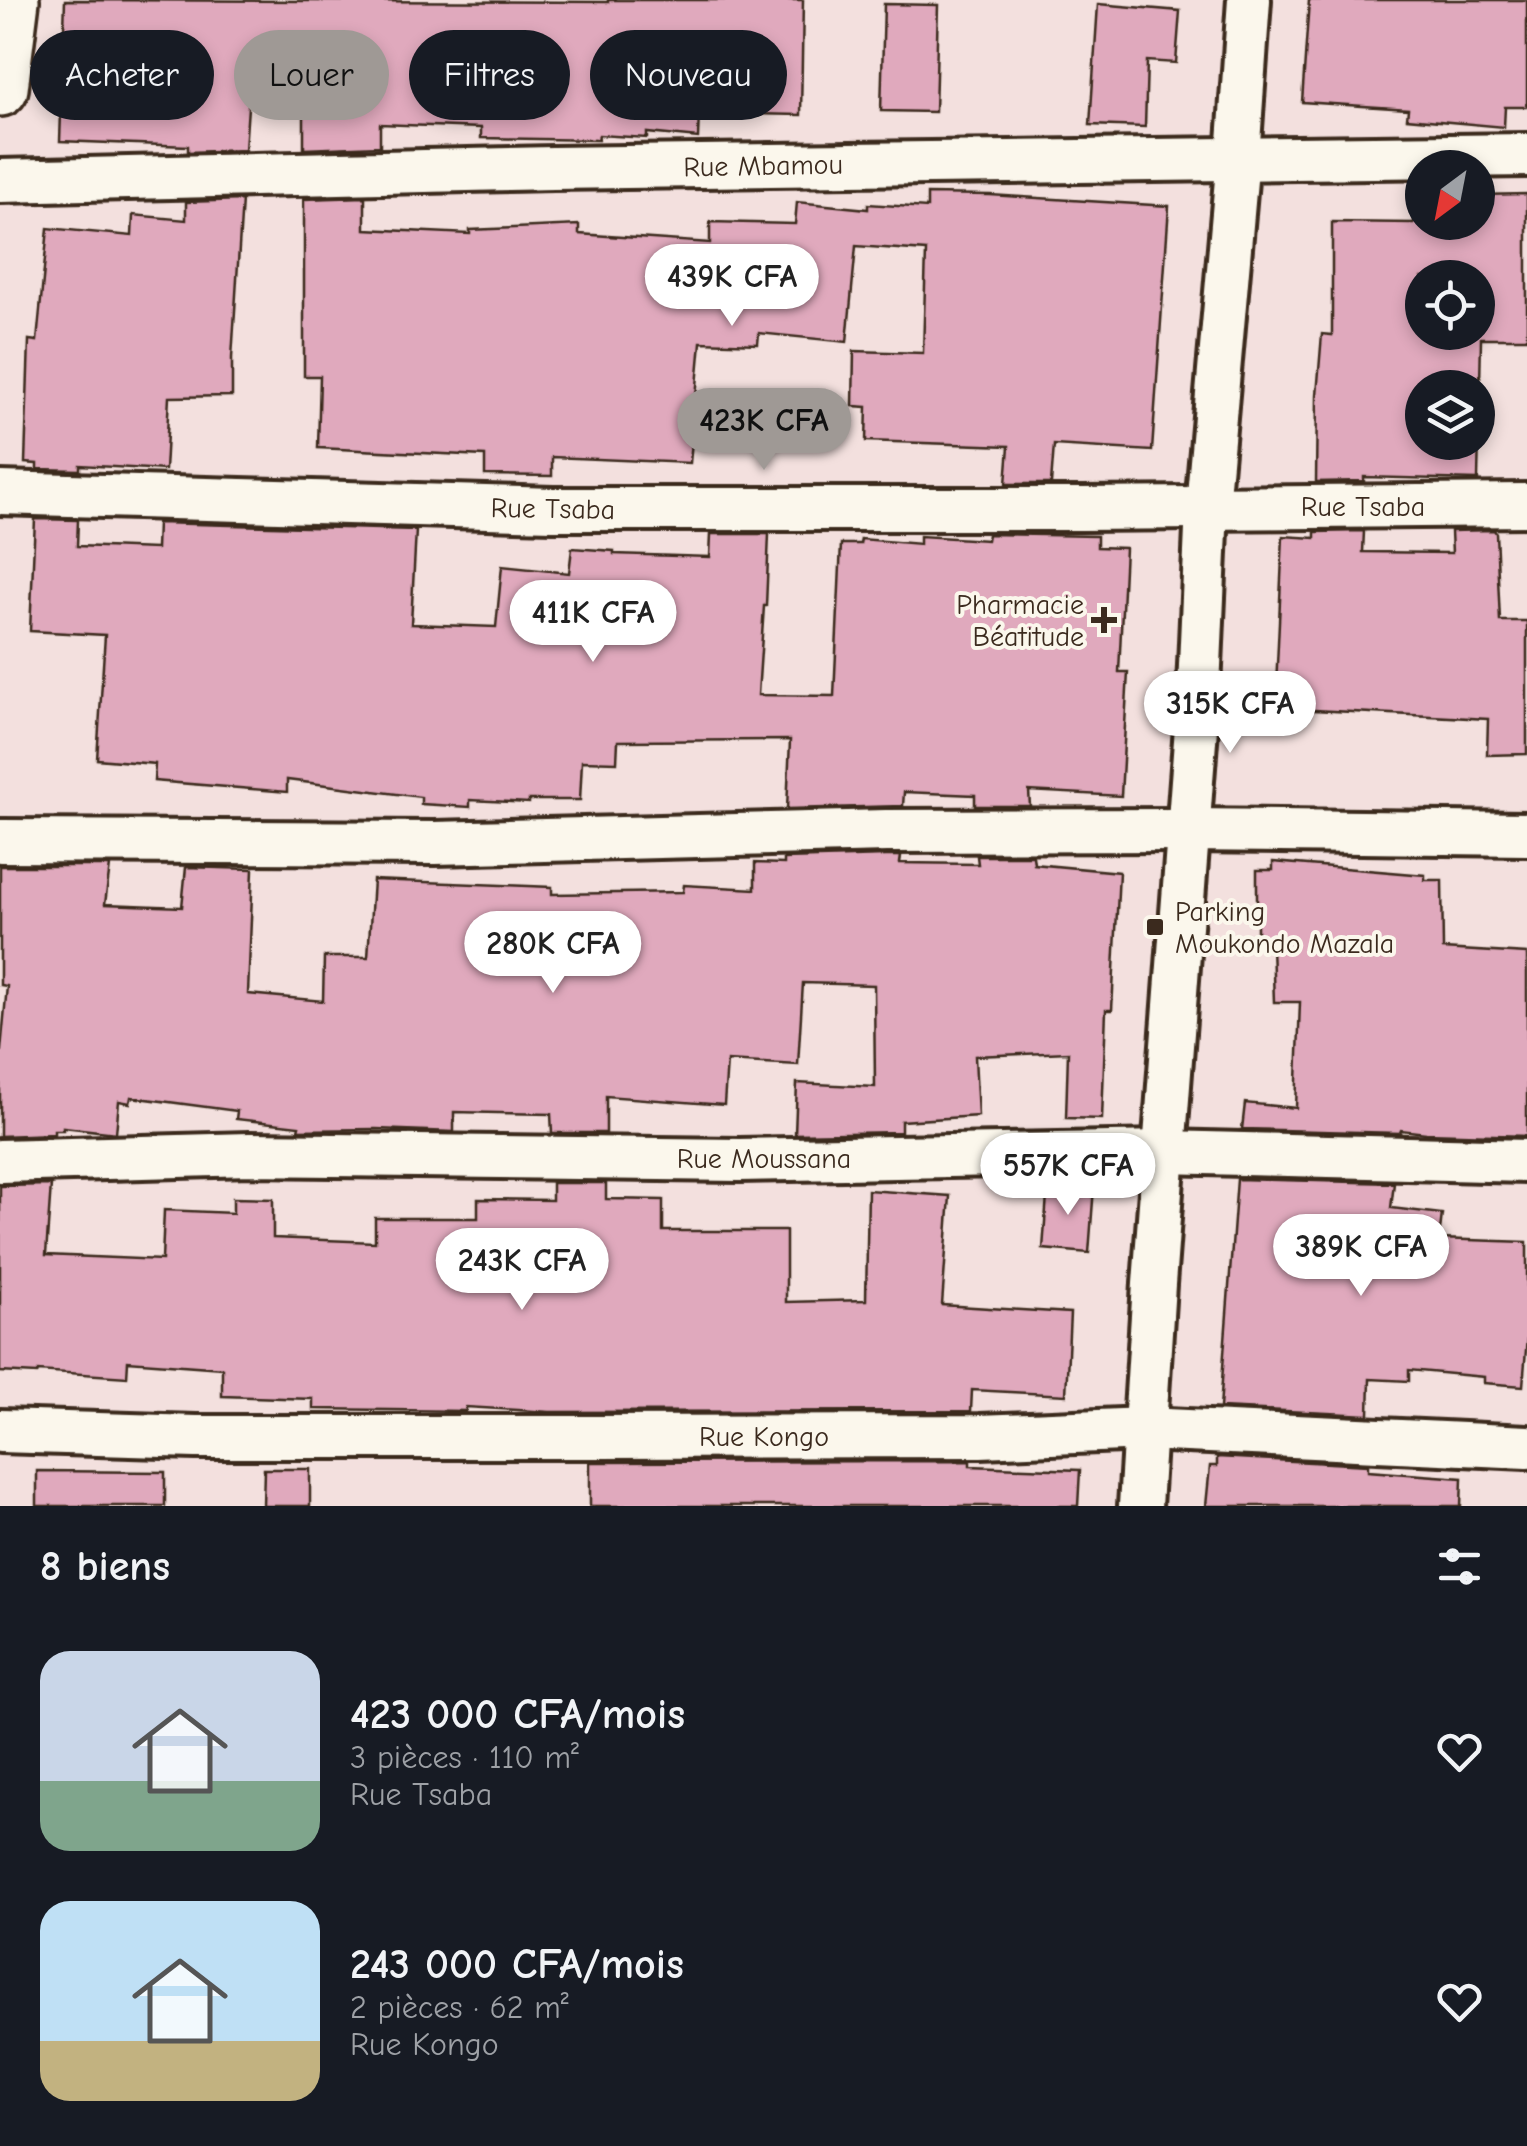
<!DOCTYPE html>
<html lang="fr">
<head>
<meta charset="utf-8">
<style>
  :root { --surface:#171b24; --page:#20242c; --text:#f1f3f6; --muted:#9ea1a6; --accent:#9f9995 }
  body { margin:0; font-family:"Comic Neue",sans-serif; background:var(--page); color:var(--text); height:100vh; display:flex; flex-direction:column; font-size:38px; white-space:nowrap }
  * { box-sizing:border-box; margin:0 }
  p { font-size:32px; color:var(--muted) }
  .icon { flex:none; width:55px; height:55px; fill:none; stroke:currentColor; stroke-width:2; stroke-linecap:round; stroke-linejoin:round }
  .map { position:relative; height:1506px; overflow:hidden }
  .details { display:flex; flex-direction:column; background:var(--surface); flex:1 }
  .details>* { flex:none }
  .guide { position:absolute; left:30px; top:30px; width:1000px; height:90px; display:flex; gap:20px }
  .needle { width:65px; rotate:212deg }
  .buttons { position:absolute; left:1405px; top:150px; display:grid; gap:20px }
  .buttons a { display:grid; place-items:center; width:90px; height:90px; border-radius:50%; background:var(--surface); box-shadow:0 5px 15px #0003; font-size:50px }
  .price { position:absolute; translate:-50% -85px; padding:0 22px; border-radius:35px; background:#fff; color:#222; font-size:32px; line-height:65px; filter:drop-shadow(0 2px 5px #0008) }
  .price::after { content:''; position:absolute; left:50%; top:60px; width:30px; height:22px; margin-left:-15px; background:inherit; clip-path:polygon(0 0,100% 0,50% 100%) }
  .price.selected { background:var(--accent); color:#111 }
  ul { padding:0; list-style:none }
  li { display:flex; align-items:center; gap:30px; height:250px; padding:0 40px }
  li span { display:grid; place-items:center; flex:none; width:280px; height:200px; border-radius:30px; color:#555 }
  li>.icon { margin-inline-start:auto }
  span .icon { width:120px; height:120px; fill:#fffc; stroke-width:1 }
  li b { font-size:42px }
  h2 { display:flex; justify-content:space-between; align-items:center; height:120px; padding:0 40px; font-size:42px }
  .pill { padding:0 35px; border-radius:45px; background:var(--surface); box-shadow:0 5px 15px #0003; font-size:35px; line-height:90px }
  .pill.selected { background:var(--accent); color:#111 }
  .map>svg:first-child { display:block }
  .building { fill:#e0a9bd; stroke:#3b2a1e; stroke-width:2.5; fill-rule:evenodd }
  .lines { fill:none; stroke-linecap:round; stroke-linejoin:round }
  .street-casing { stroke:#3b2a1e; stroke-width:50 }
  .secondary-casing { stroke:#3b2a1e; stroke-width:62 }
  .street { stroke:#fbf7ec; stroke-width:42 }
  .secondary { stroke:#fbf7ec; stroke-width:55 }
  .poi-dot { fill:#3b2a1e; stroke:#fbf7ec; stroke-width:4 }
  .labels { text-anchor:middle; stroke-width:8; stroke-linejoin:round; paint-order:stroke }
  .street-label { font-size:28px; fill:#3b2a1e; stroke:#fbf7ec }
  .poi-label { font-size:28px; fill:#3b2a1e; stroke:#fbf7ec; text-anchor:end }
</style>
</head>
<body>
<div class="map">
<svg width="1527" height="1506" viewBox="0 0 1527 1506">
  <rect width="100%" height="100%" fill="#f3e0de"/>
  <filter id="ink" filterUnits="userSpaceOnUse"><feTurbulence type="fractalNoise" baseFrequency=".01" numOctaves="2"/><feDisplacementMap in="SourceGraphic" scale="20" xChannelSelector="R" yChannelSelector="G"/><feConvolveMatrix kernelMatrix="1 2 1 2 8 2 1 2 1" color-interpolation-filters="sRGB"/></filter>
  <g filter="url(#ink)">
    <g class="building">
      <path d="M65 0 608 2V0H803L801 115 699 113 698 138 647 133V138L599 135 598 140 481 138V128L380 124V146L304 149V80L250 78 245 150 188 152V146L60 141Z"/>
      <path d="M1309 0H1527V107H1505L1504 127 1407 118 1408 109 1302 102Z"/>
      <path d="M884 4 938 5 935 112 881 111Z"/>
      <path d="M1098 4 1180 11 1176 63 1147 61 1145 127 1090 125Z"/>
      <path d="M927 194 990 195 1169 206 1152 451 1054 445 1051 484H1006L1009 446 866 441 867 407 853 406 854 351 923 353 926 251 856 246 847 342 759 333 758 344 701 342 690 463 552 457V476L485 475V456L318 448 320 376H304V199L365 197V229L470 234V230L579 225V234L710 243V222L795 224 797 202 868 209V204L927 208Z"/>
      <path d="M1527 194V338H1481L1478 480 1364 477V481L1316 482 1317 395 1322 334 1332 335V222L1414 223V204L1422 205V222H1478V195ZM1422 278H1478V332H1422ZM1422 388H1478V442H1422Z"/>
      <path d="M242 200 232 358V396L169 397 165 470 80 465V470L37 469V464L25 463 29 340 37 341 48 228 132 236 133 215 186 220V202Z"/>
      <path d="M35 519 78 520 77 546 156 549 157 523 416 530 411 624 496 627 502 566 569 573 572 548 614 551V554L710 557 711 534H769L766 606H764L758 695 834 696 841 544H860L861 539 920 544V536L987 540 988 534 1097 536V547L1125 548 1119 672H1128L1121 796 1029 791 1030 806H975V795L904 792 903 806 787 809 790 740 618 741 617 762 582 761 580 800H529V803L470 800V807L421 804V797L287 780V792L154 781 155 764 97 759 105 635 30 631Z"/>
      <path d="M1494 530 1496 533 1500 621H1527V754L1487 755 1488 719 1275 708 1283 536 1315 538V532L1364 531 1363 552 1452 553 1451 531Z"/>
      <path d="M886 856H901L900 863 978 864 977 856H1033L1034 864 1119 872 1112 1010H1106L1102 1119 1066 1118 1068 1052 975 1056 978 1116 901 1121V1132L795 1134 797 1083 875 1087 874 985 803 983 798 1065 727 1061 724 1105 606 1096V1133H552L551 1114 454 1112V1132L376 1129 298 1130 299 1126 236 1119 237 1111 131 1097 130 1103 119 1101 116 1133 63 1127V1130H54V1134L0 1136V1061L7 986 0 985V866H110L105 904 182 907 186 867 253 869 248 994 323 1001 324 957H368L373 880 552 887V894L683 892 684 885 755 889V863L784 864V859Z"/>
      <path d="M1273 862 1425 875V880H1442L1443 949 1527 954V1136L1426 1133 1401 1130 1400 1133 1242 1129 1245 1103 1296 1108 1300 1002H1274L1272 946H1257V870H1273Z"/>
      <path d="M1237 1179 1394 1183 1391 1208 1442 1214 1439 1239 1527 1242V1337L1523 1386 1484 1383V1377L1409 1370V1381L1370 1379 1369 1415 1220 1408Z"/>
      <path d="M1048 1182 1094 1187 1089 1253 1043 1249Z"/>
      <path d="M552 1183H606V1199L663 1200V1231H786V1302L866 1300 868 1190 950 1196 942 1305 1070 1313 1066 1395 972 1390 971 1411 550 1412 466 1407V1411L313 1409V1399L222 1396V1368L128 1361 127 1377 38 1371 37 1374 0 1372V1186L51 1185 46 1255 162 1260 164 1210 233 1213V1198L273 1199V1238L375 1242V1218H478V1199L552 1200Z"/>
      <path d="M1217 1457 1368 1465V1471L1462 1478 1461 1506H1206L1210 1466H1217Z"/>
      <path d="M970 1461V1466L1080 1470 1078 1506H590V1462Z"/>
      <path d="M264 1469H310V1506H263Z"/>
      <path d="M37 1471 165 1472V1506H37Z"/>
    </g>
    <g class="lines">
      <g class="street-casing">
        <g id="street">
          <path d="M0 181 553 168 1527 155"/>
          <path d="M0 493 553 509H1082L1527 505"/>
          <path d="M0 841 435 843 886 831 1188 830 1527 834"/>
          <path d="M0 1161 250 1154 740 1160 1165 1152 1527 1161"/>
          <path d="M0 1431 196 1437H596L980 1436 1145 1429 1527 1447"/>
          <path d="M1140 1506 1154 1284 1199 688 1207 507 1238 157 1249 0"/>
        </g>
      </g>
      <g class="secondary-casing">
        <path id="secondary" d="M0 88 11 0"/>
      </g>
      <use href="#street" class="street"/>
      <use href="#secondary" class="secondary"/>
    </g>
  </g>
  <g class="poi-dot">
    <path d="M1099 605h10v10h10v10h-10v10h-10v-10h-10v-10h10z"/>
    <rect x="1145" y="917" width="20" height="20" rx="5"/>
  </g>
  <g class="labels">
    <g class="street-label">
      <text transform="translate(763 165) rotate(-1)" y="10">Rue Mbamou</text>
      <text x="1363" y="516">Rue Tsaba</text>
      <text transform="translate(553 508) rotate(1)" y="10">Rue Tsaba</text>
      <text x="764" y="1168">Rue Moussana</text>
      <text x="764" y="1446">Rue Kongo</text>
    </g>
    <g class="poi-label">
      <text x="1084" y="614">Pharmacie<tspan x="1084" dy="32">Béatitude</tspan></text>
      <text x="1175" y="921" text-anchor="start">Parking<tspan x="1175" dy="32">Moukondo Mazala</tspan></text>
    </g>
  </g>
</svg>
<div class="buttons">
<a><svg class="needle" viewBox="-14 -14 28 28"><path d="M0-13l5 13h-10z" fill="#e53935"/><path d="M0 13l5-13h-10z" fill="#9ea1a6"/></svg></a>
<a><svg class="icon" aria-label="locate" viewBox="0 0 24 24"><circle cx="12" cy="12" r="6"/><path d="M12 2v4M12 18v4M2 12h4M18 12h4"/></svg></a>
<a><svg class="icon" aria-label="layers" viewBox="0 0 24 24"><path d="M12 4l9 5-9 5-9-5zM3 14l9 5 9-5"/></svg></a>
</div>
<b class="price" style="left:732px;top:329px">439K CFA</b>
<b class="price selected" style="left:764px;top:473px">423K CFA</b>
<b class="price" style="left:593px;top:665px">411K CFA</b>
<b class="price" style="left:1230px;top:756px">315K CFA</b>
<b class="price" style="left:553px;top:996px">280K CFA</b>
<b class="price" style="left:1068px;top:1218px">557K CFA</b>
<b class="price" style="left:1361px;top:1299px">389K CFA</b>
<b class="price" style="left:522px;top:1313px">243K CFA</b>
<div class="guide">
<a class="pill">Acheter</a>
<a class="pill selected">Louer</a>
<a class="pill">Filtres</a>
<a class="pill">Nouveau</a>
</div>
</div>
<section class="details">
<h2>8 biens<svg class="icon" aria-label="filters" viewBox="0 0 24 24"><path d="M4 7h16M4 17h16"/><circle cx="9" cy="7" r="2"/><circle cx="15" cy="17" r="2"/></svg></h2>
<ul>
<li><span style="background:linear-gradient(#c9d6e8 65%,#7fa58c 0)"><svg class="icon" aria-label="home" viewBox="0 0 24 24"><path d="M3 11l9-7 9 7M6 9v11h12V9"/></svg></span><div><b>423 000 CFA/mois</b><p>3 pièces · 110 m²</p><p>Rue Tsaba</p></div><svg class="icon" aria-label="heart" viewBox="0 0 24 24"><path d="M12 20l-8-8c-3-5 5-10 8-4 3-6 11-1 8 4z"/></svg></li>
<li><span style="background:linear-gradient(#bfe0f5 70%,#c2b280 0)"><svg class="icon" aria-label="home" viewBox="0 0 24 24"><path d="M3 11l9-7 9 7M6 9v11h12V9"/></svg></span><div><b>243 000 CFA/mois</b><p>2 pièces · 62 m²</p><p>Rue Kongo</p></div><svg class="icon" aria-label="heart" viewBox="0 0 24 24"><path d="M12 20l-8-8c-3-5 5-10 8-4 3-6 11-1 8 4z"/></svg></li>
</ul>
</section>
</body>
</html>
